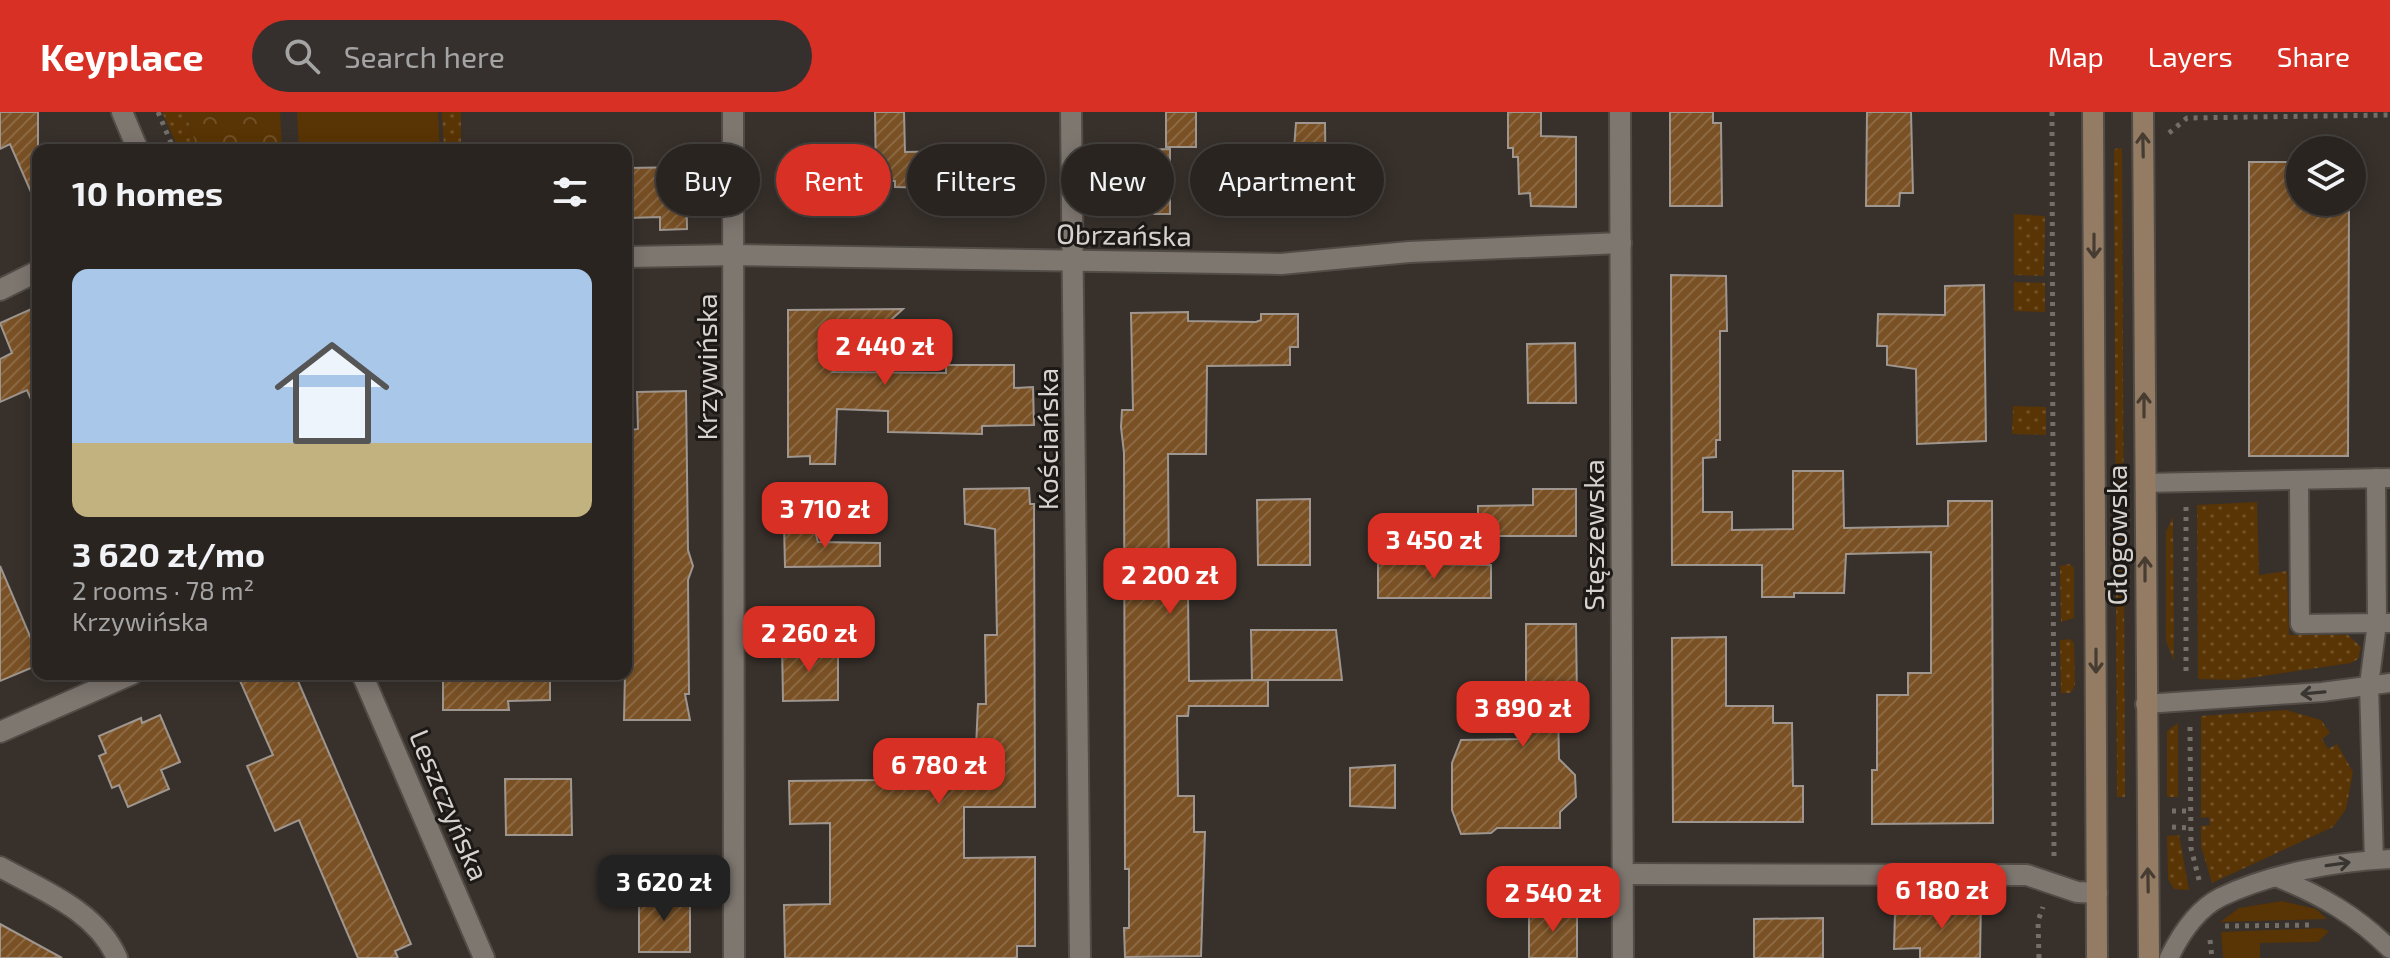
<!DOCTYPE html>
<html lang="en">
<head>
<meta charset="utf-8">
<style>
  :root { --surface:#292420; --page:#35302d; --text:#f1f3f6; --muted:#a5a4a5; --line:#45413e; --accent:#d93025 }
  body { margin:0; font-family:"Exo 2",sans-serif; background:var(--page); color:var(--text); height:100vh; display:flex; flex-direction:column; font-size:30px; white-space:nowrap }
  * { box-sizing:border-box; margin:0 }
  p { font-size:26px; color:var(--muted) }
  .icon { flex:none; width:44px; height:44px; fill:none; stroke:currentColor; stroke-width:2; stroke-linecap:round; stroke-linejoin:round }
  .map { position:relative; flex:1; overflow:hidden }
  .sheet { position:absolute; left:32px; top:32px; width:600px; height:536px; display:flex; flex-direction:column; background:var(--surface); border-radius:16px; box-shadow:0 4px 20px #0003,0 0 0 2px var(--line) }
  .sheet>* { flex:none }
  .hud { position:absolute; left:656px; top:32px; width:760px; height:72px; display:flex; gap:16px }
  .tools { position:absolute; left:2286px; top:24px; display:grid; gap:16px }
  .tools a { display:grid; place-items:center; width:80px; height:80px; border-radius:50%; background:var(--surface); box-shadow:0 4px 20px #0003,0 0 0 2px var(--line); font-size:40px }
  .price { position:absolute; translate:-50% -68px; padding:0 18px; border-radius:16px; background:var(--accent); color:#fff; font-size:26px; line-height:52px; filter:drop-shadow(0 2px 4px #0008) }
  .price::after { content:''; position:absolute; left:50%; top:48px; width:24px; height:18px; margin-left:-12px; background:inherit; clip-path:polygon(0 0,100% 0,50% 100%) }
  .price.selected { background:#222; color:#fff }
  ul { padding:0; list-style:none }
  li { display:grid; align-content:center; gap:16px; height:424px; padding:0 40px }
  li span { display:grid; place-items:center; height:248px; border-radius:16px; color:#555 }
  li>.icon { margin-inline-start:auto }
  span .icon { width:144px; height:144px; fill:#fffc; stroke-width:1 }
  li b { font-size:34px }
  h2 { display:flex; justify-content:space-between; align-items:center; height:96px; padding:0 40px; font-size:34px }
  .chip { padding:0 28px; border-radius:36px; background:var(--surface); box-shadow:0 4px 20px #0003,0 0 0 2px var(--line); font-size:28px; line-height:72px }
  .chip.selected { background:var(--accent); color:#fff }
  header { display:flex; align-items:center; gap:48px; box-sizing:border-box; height:112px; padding:0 40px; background:var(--accent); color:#fff }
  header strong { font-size:38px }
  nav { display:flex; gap:44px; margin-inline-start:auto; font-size:28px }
  .search { width:560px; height:72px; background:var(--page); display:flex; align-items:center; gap:20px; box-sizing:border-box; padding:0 28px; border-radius:44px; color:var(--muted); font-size:30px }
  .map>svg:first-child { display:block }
  .grass { fill:url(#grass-dots) }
  .park { fill:url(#park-crowns) }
  .garden { fill:#593404 }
  .building { fill:url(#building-hatch); stroke:#9e968f; stroke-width:2 }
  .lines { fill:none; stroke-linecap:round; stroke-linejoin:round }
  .service-casing { stroke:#524c47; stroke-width:22 }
  .minor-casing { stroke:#524c47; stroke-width:24 }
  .tertiary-casing { stroke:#524c47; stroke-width:24 }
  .secondary-casing { stroke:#524c47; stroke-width:24 }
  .path { stroke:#746e69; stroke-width:5; stroke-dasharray:4 6; stroke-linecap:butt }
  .service { stroke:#7e7770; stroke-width:18 }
  .minor { stroke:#7e7770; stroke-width:20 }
  .tertiary { stroke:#7e7770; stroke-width:20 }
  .secondary { stroke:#937c63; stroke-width:20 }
  .oneway { stroke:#463c31 }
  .oneway2 { stroke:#393531 }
  .labels { text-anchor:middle; stroke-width:6; stroke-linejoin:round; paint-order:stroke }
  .street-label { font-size:28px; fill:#d6d2ce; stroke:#1c1916 }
</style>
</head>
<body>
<header>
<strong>Keyplace</strong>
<div class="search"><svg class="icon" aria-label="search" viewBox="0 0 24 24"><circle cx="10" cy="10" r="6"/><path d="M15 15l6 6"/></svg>Search here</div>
<nav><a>Map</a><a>Layers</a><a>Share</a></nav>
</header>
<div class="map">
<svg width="2390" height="846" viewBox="0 0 2390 846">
  <defs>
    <pattern id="grass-dots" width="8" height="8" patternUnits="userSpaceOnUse" patternTransform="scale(2)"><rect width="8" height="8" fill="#593404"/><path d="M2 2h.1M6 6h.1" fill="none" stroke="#705027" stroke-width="1.8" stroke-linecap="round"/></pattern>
    <pattern id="park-crowns" width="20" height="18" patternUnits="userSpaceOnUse" patternTransform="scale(2)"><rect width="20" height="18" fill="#593404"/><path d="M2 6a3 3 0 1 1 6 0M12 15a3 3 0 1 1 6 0" fill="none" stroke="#705027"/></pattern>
    <pattern id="building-hatch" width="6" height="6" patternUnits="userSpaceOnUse" patternTransform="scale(2)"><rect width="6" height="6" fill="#7a5125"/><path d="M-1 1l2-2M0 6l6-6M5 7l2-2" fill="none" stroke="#8c6943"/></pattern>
  </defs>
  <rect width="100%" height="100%" fill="#37302b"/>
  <g class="grass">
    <path d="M162 0H185L198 38H179Z"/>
    <path d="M442 0H461V38H444Z"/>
    <path d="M2122 36 2125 685H2117L2114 37Z"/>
    <path d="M2014 102 2045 104 2044 164 2014 163Z"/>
    <path d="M2014 170 2045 171V200L2014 199Z"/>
    <path d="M2013 294 2046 295V323L2012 322Z"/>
    <path d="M2257 390 2259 463 2287 459 2289 523H2348L2361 535 2358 547 2351 551 2236 568 2198 567 2197 393Z"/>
    <path d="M2173 404 2174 549 2166 529V420Z"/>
    <path d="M2070 452 2074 456V506L2061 510 2060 454Z"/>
    <path d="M2070 527 2074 531 2075 573 2071 581H2061L2060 528Z"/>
    <path d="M2286 598 2321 608 2330 621 2322 627 2328 637 2337 632 2353 660 2346 697 2333 715 2212 771 2201 734V714L2210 713 2209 705 2201 706V604Z"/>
    <path d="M2178 611V685H2167V619Z"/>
    <path d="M2179 723 2189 778 2174 777 2168 767 2167 724Z"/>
  </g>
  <path class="park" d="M185 0H280L282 38H198Z"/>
  <g class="garden">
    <path d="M297 0H438L440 38H299Z"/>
    <path d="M2282 789 2316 797 2327 807 2220 810 2239 796Z"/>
    <path d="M2321 816 2329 819 2318 830 2260 831V846H2223L2221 820Z"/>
  </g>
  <g class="building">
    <path d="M0 0H38V96L10 32 0 37Z"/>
    <path d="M875 0H904L905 40 1012 38V102H949L948 82H936V76L895 75V69H876Z"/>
    <rect x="1166" y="0" width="30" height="35"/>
    <path d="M1508 0H1541V24L1576 25V95L1531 94 1530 81 1519 82 1518 45H1513V36H1508Z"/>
    <path d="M1670 0H1713V11H1721L1722 94H1670Z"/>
    <path d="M1867 0H1911L1913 81H1900L1899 94H1866Z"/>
    <path d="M1296 11H1325L1326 93H1301L1300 100H1272V49H1293Z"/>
    <path d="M1170 37V102H1120L1119 48H1133L1134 38Z"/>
    <path d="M2249 50H2300V90H2349L2348 344H2249Z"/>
    <path d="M686 55 687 117 660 118V105L628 106 627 56Z"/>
    <path d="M1671 163 1726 164 1727 219H1720V328H1716V345L1703 346V400H1732V418L1793 417V359H1843L1844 416 1948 414V389H1992L1993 711 1872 712V658H1877V583H1908V561H1931V440L1846 442 1844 481H1794V485H1762V453H1672Z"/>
    <path d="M1984 173 1986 329 1917 332 1916 257 1887 253V234H1877L1878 202 1945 203V174Z"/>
    <path d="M38 194V303L27 278 0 290V247L12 241 0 211Z"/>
    <path d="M903 197 833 260 946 261V253H1014V276L1033 275 1034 313 982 314V322L888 320V299L837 297 835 352H810V344L788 345V198Z"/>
    <path d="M1188 200V209L1256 210 1261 208V202H1298V235H1290V253L1207 254 1206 342H1168L1169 483H1188L1189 569 1268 568V594H1189L1188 604H1177L1178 684H1194V720H1205L1201 844 1125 845 1124 816H1129V757H1125L1124 341 1121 315 1122 298H1133L1131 201Z"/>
    <path d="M1575 231 1576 291H1528L1527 232Z"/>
    <path d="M686 279 688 438 693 454 688 468 689 582H685L690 608H624L626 513H632L631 461H626V387H631V318L638 317 637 280Z"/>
    <path d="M1029 376 1030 392H1034L1035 695H964V746L1035 745V834H1017V846H785L784 793 830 792V711L790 712 789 669 880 668V658L975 657 978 592H986L985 523H997L995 417 965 412 964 377Z"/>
    <path d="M1533 377H1576V424H1478V394L1533 393Z"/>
    <path d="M1310 387V453H1258L1257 388Z"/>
    <path d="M813 411 818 430 880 431V454L785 455 784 412Z"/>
    <path d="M1378 451 1491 453V486H1378Z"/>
    <path d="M0 454 38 543V553L0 569Z"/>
    <path d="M1526 512H1576L1577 588H1560L1558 597 1559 647 1575 663 1576 685 1560 700V716H1497L1491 721 1461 722 1452 698V651L1461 628 1526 627Z"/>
    <path d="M1251 518H1336L1342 568H1252Z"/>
    <path d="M1726 525V594H1773V611H1792L1793 674H1803V710H1673L1672 526Z"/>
    <path d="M810 532V539L838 538V588L783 589 782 533Z"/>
    <path d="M237 562H295L411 832 395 839 398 846H358L299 708 275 719 247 654 273 643Z"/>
    <path d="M443 562H550V588L508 589 509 598H443Z"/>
    <path d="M160 603 180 650 161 658 169 677 128 695 119 673 112 676 99 644 106 641 99 624 141 606 142 611Z"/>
    <path d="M1395 653V696L1350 694V656Z"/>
    <path d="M505 667H571L572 723H506Z"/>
    <rect x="639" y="782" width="51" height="58"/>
    <path d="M1953 786H1981L1980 846H1920V836L1894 837 1895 801H1952Z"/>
    <rect x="1529" y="798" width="48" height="48"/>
    <path d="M1823 806V846H1754V807Z"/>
    <path d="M0 812 62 846H0Z"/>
  </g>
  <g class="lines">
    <g class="service-casing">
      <g id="service">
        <path d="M2299 368 2300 512 2377 511 2376 366"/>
        <path d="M2145 371 2390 366"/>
        <path d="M2145 592 2322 580 2390 571"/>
        <path d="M2374 748 2369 573 2377 511H2389"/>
        <path d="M2278 766C2321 783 2357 804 2390 837"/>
        <path d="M2169 846C2180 823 2197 797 2221 785 2271 761 2335 750 2390 747"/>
      </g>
    </g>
    <g class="minor-casing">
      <g id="minor">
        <path d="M733 0 734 846"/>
        <path d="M1071 0 1080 846"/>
        <path d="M1620 0 1623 846"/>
        <path d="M626 145 735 143 1281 152 1409 140 1621 131"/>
        <path d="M0 178 38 159"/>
        <path d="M0 620 132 562"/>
        <path d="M0 755C42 778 97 799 117 846"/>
        <path d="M1622 762 2027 763 2077 780 2097 781"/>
      </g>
    </g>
    <g class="tertiary-casing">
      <g id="tertiary">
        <path d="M122 0 138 38"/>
        <path d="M362 562 484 846"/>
      </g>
    </g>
    <g class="secondary-casing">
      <g id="secondary">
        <path d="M2093 0 2097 846"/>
        <path d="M2143 0 2149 846"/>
      </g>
    </g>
    <g class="path">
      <path d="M158 0 174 38"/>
      <path d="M2052 0 2054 747"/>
      <path d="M2169 21 2187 6 2390 3"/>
      <path d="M2186 395V565"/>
      <path d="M2190 615 2191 736 2200 772"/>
      <path d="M2172 699H2191"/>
      <path d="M2172 715 2191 716"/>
      <path d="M2225 814 2315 813"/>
      <path d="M2210 828 2212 846"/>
      <path d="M2039 846 2038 809 2043 795"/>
    </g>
    <use href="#service" class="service"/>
    <use href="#minor" class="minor"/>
    <use href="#tertiary" class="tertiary"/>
    <use href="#secondary" class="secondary"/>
  </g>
  <defs><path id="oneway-shaft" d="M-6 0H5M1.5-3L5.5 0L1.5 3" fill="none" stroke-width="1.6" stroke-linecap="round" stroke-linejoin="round" transform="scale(2)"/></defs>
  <g class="oneway">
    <use href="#oneway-shaft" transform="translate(2143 33) rotate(-91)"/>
    <use href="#oneway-shaft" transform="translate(2094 134) rotate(90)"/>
    <use href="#oneway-shaft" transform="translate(2144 293) rotate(-90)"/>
    <use href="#oneway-shaft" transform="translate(2145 457) rotate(-90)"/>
    <use href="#oneway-shaft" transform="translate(2096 549) rotate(90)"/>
    <use href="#oneway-shaft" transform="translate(2148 768) rotate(-91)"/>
  </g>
  <g class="oneway2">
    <use href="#oneway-shaft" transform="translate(2313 581) rotate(175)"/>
    <use href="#oneway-shaft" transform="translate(2338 752) rotate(-8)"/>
  </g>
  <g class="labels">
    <g class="street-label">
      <text transform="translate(1124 123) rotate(1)" y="10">Obrzańska</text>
      <text transform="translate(707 255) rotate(-90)" y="10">Krzywińska</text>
      <text transform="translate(1048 327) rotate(-90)" y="10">Kościańska</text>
      <text transform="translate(1594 423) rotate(-90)" y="10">Stęszewska</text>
      <text transform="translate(2117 423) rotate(-90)" y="10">Głogowska</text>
      <text transform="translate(449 693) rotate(67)" y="10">Leszczyńska</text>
    </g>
  </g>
</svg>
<div class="tools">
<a><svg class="icon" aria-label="layers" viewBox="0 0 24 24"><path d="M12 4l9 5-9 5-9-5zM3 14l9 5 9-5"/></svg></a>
</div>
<b class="price" style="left:885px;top:275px">2 440 zł</b>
<b class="price" style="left:825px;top:438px">3 710 zł</b>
<b class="price" style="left:1434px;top:469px">3 450 zł</b>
<b class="price" style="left:1170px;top:504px">2 200 zł</b>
<b class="price" style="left:809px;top:562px">2 260 zł</b>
<b class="price" style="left:1523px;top:637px">3 890 zł</b>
<b class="price" style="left:939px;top:694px">6 780 zł</b>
<b class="price selected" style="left:664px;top:811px">3 620 zł</b>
<b class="price" style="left:1942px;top:819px">6 180 zł</b>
<b class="price" style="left:1553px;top:822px">2 540 zł</b>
<div class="hud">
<a class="chip">Buy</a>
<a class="chip selected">Rent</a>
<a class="chip">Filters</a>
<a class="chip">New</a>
<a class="chip">Apartment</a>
</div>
<section class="sheet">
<h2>10 homes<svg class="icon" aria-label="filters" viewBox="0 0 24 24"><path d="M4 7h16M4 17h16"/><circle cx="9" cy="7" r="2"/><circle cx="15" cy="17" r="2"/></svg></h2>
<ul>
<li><span style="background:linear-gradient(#a9c7e8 70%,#c2b280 0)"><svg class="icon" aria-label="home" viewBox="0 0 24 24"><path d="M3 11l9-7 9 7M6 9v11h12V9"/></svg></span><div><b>3 620 zł/mo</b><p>2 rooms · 78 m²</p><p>Krzywińska</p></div></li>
</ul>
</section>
</div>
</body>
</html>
